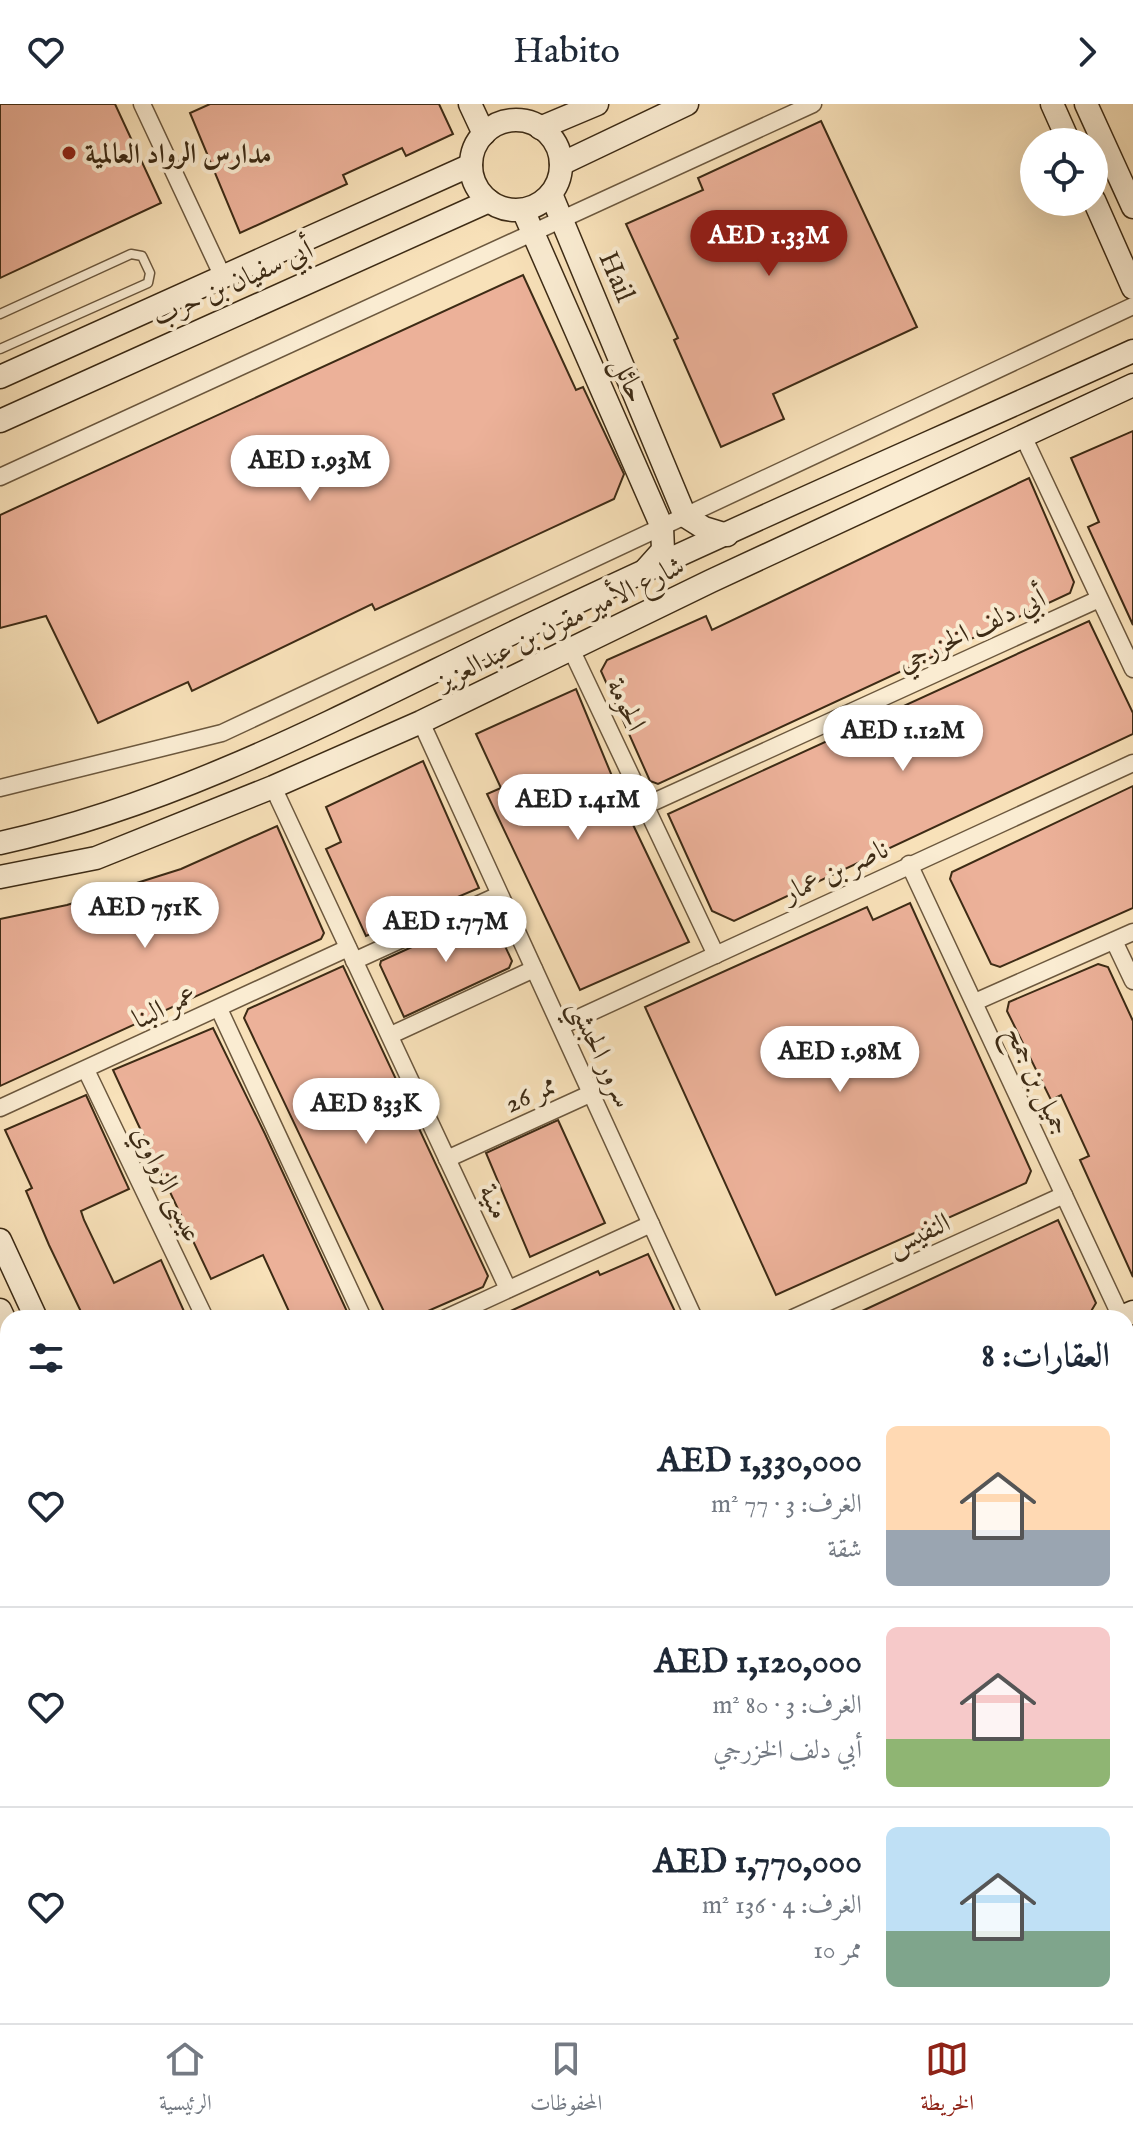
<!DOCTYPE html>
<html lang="ar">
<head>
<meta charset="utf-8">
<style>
  :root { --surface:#fff; --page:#f2f2f3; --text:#1f2937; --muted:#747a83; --line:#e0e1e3; --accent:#8f2418 }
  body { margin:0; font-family:"IM FELL English",Amiri,serif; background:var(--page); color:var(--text); direction:rtl; height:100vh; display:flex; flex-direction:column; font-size:30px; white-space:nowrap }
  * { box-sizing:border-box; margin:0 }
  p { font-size:26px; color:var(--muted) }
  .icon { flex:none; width:44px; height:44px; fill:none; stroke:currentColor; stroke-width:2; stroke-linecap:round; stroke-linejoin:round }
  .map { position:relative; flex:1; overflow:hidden; direction:ltr }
  .sheet { position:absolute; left:0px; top:1206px; width:1134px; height:714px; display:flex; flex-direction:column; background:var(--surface); border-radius:24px 24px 0 0; box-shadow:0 8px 32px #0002; direction:rtl }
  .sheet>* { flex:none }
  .tools { position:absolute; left:1020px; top:24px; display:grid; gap:16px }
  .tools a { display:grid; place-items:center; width:88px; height:88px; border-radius:50%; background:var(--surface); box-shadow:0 8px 32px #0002; font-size:40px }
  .price { position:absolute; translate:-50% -68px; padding:0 18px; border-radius:28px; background:#fff; color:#222; font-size:26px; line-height:52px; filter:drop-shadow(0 2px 4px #0008) }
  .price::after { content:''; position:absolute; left:50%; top:48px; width:24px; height:18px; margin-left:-12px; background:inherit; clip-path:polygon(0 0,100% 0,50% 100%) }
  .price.current { background:var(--accent); color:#fff }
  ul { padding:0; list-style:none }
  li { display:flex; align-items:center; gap:24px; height:200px; padding:0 24px }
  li+li { border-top:2px solid var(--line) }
  li span { display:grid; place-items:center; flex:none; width:224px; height:160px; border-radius:12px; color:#555 }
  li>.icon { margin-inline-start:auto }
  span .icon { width:96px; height:96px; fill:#fffc; stroke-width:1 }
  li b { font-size:34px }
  h2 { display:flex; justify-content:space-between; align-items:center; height:96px; padding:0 24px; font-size:34px }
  header { display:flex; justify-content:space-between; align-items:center; height:104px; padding:0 24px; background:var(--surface); font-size:36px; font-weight:600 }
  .tabs { display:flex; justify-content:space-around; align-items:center; height:112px; border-top:2px solid var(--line); background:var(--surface); font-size:22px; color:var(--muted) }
  .tabs a { display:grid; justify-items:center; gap:4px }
  .tabs .current { color:var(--accent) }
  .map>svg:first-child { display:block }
  .building { fill:#ecb199; stroke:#3d2b15; stroke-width:2 }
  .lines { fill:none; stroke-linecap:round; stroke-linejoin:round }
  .lane-casing { stroke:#6c583e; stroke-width:11 }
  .street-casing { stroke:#6c583e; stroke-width:19 }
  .secondary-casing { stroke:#3d2b15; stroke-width:25 }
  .lane { stroke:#faecd2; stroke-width:8 }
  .street { stroke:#faecd2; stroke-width:16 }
  .secondary { stroke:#faecd2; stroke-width:22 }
  .poi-dot { fill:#8f2418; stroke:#faecd2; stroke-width:3 }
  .labels { text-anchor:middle; stroke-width:8; stroke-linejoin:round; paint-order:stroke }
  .poi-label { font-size:28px; font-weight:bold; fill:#3d2b15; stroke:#faecd2; text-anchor:start }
  .street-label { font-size:28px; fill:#3d2b15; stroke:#faecd2 }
</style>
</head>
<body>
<header><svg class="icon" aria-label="forward" viewBox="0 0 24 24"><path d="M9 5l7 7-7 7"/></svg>Habito<svg class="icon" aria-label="heart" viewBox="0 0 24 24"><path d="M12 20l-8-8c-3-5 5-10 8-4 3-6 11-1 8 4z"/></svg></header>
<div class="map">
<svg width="1133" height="1919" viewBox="0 0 1133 1919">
  <rect width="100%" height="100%" fill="#f8e1b9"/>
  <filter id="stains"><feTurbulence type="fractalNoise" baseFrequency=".0025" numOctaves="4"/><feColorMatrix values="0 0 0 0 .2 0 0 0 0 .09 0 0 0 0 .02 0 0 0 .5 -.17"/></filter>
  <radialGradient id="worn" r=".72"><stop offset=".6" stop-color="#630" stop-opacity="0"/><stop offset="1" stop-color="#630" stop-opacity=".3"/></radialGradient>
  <g class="building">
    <path d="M0 0H115L161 99 0 174Z"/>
    <path d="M210 0H439L453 30 406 52 402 44 343 71 347 80 240 129 190 9Z"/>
    <path d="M821 17 917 223 773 290 784 315 721 343 674 236 678 234 626 120 703 86 698 74Z"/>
    <path d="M523 171 576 286 583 283 624 370 614 395 375 506 372 500 192 587 188 578 98 619 46 512 0 524V411Z"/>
    <path d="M1133 327V521L1088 423 1099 418 1071 354Z"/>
    <path d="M1029 374 1074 478 1070 489 658 680 650 677 601 567 607 556 706 512 712 526Z"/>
    <path d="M1089 517 1133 609V630L734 817 712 807 668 710Z"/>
    <path d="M576 585 626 706 689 838 580 886 487 690 501 684 476 630Z"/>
    <path d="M423 657 479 784 366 832 326 745 341 738 326 703Z"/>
    <path d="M1133 682V804L1000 863 991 860 950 775 952 768Z"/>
    <path d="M277 722 324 829 321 835 0 982V815L67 801 181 765Z"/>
    <path d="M910 799 1031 1067 1026 1079 776 1191 645 903 867 803 873 816Z"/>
    <path d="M489 808 512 857 509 864 404 913 380 861 381 857Z"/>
    <path d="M1098 860 1108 863 1133 917V1173L1080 1056 1089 1052 1061 991 1051 996 1007 907 1009 898Z"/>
    <path d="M343 862 488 1172 483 1183 412 1214H387L244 914 248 905Z"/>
    <path d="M213 924 265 1030 350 1214H292L263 1151 211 1175 137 1018 113 966Z"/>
    <path d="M86 991 129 1085 81 1107 84 1116 114 1179 161 1156 187 1214H84L49 1141 26 1087 32 1084 5 1026Z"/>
    <path d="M558 1016 605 1119 530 1153 486 1049Z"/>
    <path d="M1058 1116 1096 1199 1090 1209 1079 1214H847Z"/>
    <path d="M648 1150 678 1214H495L598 1167 600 1171Z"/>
  </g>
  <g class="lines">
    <g class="lane-casing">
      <path id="lane" d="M0 210 131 150 142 152 150 169 148 179 0 245"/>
    </g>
    <g class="street-casing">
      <g id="street">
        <path d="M142 0 223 173"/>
        <path d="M1023 332 1133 565"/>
        <path d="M0 373 813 0"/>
        <path d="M571 545 716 851"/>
        <path d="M421 618 694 1214"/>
        <path d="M273 683 508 1185"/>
        <path d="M0 684 222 629 1133 202"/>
        <path d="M647 701 1099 495"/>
        <path d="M909 760 1121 1213"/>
        <path d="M1114 837 1133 877"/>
        <path d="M354 857 499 791"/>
        <path d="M975 898 1133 828"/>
        <path d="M219 905 363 1214"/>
        <path d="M561 922 1133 659"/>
        <path d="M391 931 534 865"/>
        <path d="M86 966 205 1214"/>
        <path d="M0 1004 348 844"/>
        <path d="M447 1055 592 989"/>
        <path d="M446 1214 651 1120"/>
        <path d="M793 1214 1064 1091"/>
        <path d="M0 1336 8 1332"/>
        <path d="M1126 1451 1133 1448"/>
        <path d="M0 1674 8 1690"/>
        <path d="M1126 1681 1133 1696"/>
        <path d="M1126 1803 1133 1799"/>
        <path d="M82 1912 85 1919"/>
        <path d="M573 1912 576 1919"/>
        <path d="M783 1912 786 1919"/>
        <path d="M1002 1912 1005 1919"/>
        <path d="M875 1919 891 1912"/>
      </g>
    </g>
    <g class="secondary-casing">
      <g id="secondary">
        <path d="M470 0 484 30"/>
        <path d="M1052 0 1069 38"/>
        <path d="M1086 0 1133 103"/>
        <circle cx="516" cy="61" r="45"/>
        <path d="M540 24 597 0"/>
        <path d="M561 60 687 0"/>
        <path d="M551 90 685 412 704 424 727 431"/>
        <path d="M1094 96 1133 184"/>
        <path d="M523 106 662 423 663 446 646 465"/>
        <path d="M0 273 471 61"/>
        <path d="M0 317 489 97"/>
        <path d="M0 739C192 697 368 597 544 514 739 421 937 336 1133 247"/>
        <path d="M0 773 96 754 273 683 421 618 711 477 1133 281"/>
        <path d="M0 1136 36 1214"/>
        <path d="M0 1206 8 1223"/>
        <path d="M1119 1214 1133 1208"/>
        <path d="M1126 1244 1133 1241"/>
        <path d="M0 1738 8 1734"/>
        <path d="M0 1769 8 1766"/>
        <path d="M330 1912 334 1919"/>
        <path d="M362 1912 365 1919"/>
      </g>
    </g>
    <use href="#lane" class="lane"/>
    <use href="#street" class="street"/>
    <use href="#secondary" class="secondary"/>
  </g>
  <circle class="poi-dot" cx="69" cy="49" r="8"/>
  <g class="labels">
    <g class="poi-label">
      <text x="85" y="59">مدارس الرواد العالمية</text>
    </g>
    <g class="street-label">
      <text transform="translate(618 172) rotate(67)" y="10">Hail</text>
      <text transform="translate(232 178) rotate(-24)" y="10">أبي سفيان بن حرب</text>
      <text transform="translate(630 275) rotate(66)" y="10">حائل</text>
      <text transform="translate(560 518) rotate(-26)" y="10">شارع الأمير مقرن بن عبدالعزيز</text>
      <text transform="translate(971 525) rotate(-25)" y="10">أبي دلف الخزرجي</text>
      <text transform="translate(627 600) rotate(64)" y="10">الحومة</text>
      <text transform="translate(835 766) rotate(-25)" y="10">ناصر بن عمار</text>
      <text transform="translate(164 902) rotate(-25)" y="10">عمر البنا</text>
      <text transform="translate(602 949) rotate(65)" y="10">سرور الحبشي</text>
      <text transform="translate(1039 976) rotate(65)" y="10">جميل بن جمح</text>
      <text transform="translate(530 989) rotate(-24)" y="10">ممر 26</text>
      <text transform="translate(168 1079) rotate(64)" y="10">عيسى الزواوي</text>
      <text transform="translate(495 1097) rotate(65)" y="10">منية</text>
      <text transform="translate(918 1129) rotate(-24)" y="10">النفيس</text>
    </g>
  </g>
  <rect width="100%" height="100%" filter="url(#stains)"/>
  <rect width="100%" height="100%" fill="url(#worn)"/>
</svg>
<div class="tools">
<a><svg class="icon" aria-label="locate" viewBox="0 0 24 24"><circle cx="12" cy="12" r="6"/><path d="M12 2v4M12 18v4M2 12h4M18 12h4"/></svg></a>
</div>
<b class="price current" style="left:769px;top:174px">AED 1.33M</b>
<b class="price" style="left:310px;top:399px">AED 1.93M</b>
<b class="price" style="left:903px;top:669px">AED 1.12M</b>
<b class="price" style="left:578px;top:738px">AED 1.41M</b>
<b class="price" style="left:145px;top:846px">AED 751K</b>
<b class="price" style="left:446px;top:860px">AED 1.77M</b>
<b class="price" style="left:840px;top:990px">AED 1.98M</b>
<b class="price" style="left:366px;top:1042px">AED 833K</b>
<section class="sheet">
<h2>العقارات: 8<svg class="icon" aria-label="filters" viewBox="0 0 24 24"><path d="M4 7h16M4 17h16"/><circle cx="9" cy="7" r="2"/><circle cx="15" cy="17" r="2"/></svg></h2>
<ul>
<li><span style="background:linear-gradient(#ffd9b3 65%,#9aa5b1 0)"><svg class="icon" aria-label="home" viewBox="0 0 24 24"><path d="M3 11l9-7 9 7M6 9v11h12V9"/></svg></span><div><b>AED 1,330,000</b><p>الغرف: 3 · 77 m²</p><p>شقة</p></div><svg class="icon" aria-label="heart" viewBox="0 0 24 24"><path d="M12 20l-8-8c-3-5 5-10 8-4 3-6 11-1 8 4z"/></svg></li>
<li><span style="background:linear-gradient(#f6c9c9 70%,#8fb573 0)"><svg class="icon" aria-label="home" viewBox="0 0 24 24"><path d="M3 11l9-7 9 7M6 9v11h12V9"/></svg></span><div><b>AED 1,120,000</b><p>الغرف: 3 · 80 m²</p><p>أبي دلف الخزرجي</p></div><svg class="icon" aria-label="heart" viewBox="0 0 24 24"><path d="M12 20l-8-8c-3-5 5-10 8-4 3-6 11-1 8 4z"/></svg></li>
<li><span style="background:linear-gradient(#bfe0f5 65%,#7fa58c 0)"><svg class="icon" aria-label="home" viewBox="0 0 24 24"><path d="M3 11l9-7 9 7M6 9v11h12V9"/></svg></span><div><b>AED 1,770,000</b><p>الغرف: 4 · 136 m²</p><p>ممر 10</p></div><svg class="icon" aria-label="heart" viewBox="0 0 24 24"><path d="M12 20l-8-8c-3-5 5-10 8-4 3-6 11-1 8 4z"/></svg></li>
</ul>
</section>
</div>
<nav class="tabs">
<a class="current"><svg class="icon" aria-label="map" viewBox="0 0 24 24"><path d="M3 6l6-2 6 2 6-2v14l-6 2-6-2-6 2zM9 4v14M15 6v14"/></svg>الخريطة</a>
<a><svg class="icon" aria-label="saved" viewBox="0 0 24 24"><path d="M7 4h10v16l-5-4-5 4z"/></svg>المحفوظات</a>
<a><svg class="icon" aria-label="home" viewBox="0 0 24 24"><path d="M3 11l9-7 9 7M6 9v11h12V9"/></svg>الرئيسية</a>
</nav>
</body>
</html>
